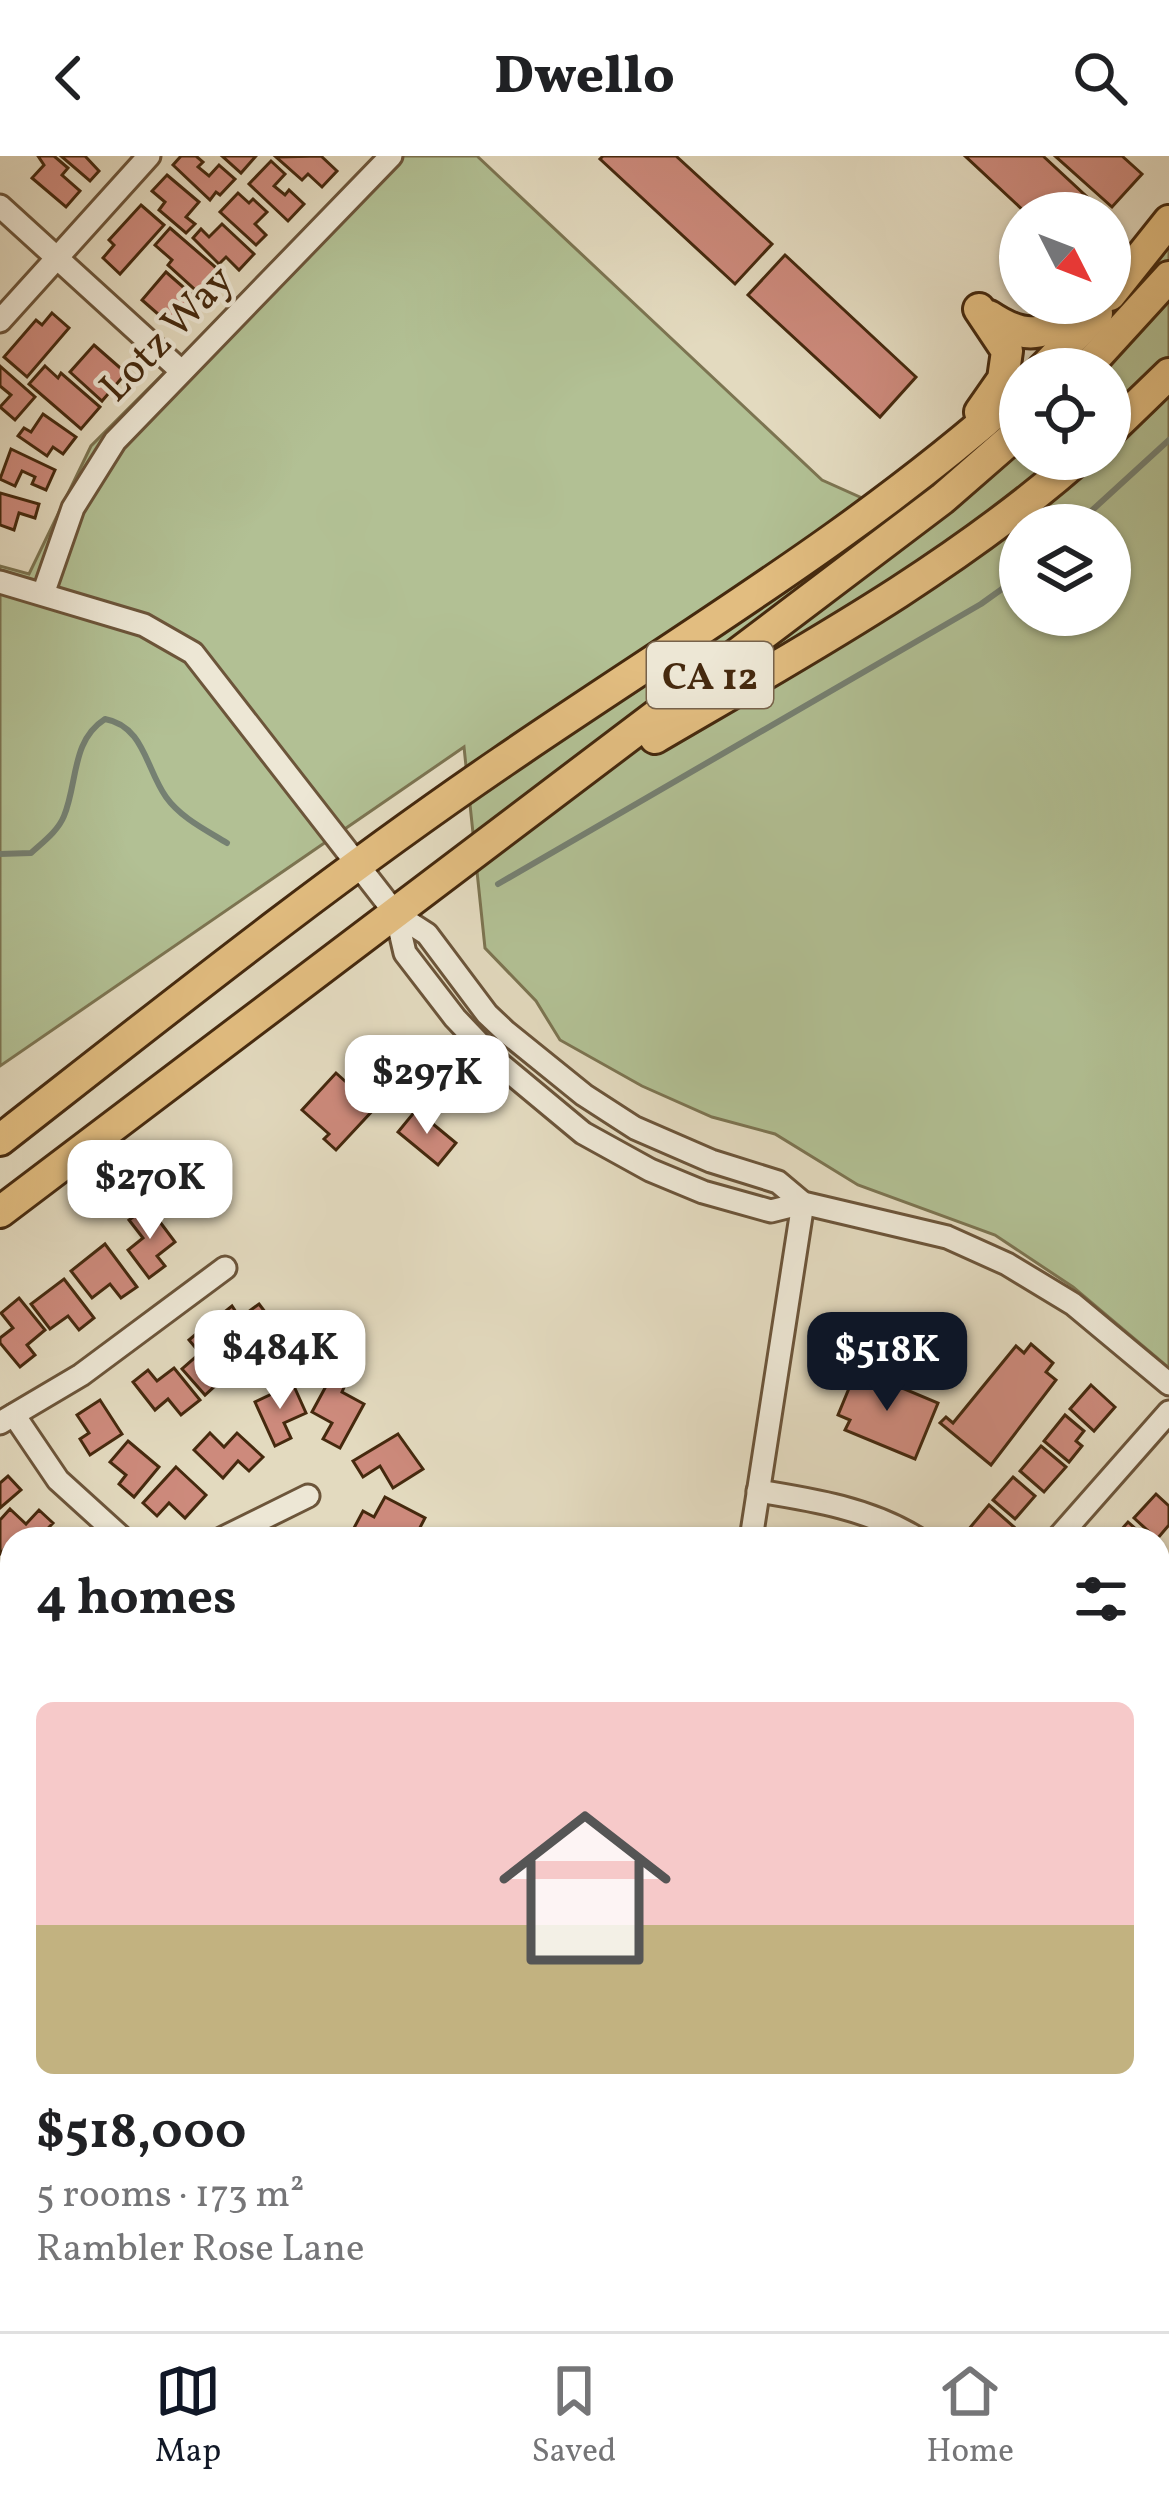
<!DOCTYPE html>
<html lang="en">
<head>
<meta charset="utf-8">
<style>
  :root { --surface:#fff; --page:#f2f2f2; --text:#202124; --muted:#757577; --line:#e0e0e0; --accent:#111827 }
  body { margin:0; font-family:Vollkorn,serif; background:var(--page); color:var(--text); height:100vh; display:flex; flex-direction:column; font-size:45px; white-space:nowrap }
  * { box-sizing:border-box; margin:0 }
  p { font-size:39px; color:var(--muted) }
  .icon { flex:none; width:66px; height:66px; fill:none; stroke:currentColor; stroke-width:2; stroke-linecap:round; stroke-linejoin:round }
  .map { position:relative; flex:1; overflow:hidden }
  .sheet { position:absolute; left:0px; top:1371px; width:1170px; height:804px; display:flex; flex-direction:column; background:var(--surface); border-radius:36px 36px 0 0; box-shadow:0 3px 9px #0004 }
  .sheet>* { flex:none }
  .needle { width:78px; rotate:132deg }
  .controls { position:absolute; left:999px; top:36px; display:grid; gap:24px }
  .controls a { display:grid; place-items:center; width:132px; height:132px; border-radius:50%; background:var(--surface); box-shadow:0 3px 9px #0004; font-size:60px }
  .price { position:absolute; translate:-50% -102px; padding:0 27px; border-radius:24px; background:#fff; color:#222; font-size:39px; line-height:78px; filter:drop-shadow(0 3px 6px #0008) }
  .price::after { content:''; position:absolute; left:50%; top:72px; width:36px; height:27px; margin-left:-18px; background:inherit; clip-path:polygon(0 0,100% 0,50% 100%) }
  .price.current { background:var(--accent); color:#fff }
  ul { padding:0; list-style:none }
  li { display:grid; align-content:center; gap:24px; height:636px; padding:0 36px }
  li span { display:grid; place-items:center; height:372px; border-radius:18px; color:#555 }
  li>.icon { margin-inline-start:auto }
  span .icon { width:216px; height:216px; fill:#fffc; stroke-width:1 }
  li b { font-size:51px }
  h2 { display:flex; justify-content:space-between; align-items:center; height:144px; padding:0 36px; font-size:51px }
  header { display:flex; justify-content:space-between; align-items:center; height:156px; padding:0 36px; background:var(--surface); font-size:54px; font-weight:800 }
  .tab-bar { display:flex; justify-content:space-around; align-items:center; height:168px; border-top:3px solid var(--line); background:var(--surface); font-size:33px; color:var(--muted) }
  .tab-bar a { display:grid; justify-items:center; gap:6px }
  .tab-bar .current { color:var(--accent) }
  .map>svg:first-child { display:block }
  .green { fill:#b2c094; stroke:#7c7451; stroke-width:3; fill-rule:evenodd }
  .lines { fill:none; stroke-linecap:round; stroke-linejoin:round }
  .stream { stroke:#758072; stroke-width:6 }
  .building { fill:#cd8a7c; stroke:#45290e; stroke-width:3 }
  .minor-casing { stroke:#6c553a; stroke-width:27 }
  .highway-casing { stroke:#45290e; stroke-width:36 }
  .minor { stroke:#ede7d5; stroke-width:21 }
  .highway { stroke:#e2bd80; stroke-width:30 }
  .labels { text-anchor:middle; stroke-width:9; stroke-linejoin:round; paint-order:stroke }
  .shield { fill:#ede7d5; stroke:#77624a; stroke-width:3 }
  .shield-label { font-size:39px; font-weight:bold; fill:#45290e }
  .street-label { font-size:42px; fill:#45290e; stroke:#ede7d5 }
</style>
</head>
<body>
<header><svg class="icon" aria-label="back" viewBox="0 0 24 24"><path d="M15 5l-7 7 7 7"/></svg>Dwello<svg class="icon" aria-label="search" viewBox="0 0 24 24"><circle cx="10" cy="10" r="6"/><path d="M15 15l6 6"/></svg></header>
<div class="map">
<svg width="1169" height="2175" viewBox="0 0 1169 2175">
  <rect width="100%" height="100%" fill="#e3dabf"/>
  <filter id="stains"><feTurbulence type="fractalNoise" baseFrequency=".00167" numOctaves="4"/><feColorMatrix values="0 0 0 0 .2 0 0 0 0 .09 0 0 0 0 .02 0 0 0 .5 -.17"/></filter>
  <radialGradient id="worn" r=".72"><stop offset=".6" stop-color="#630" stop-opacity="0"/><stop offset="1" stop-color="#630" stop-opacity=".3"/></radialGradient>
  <path class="green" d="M381 0H477L822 324 920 368 1020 248V303H1110V213H1049L1169 68V1212L1073 1131 995 1079 858 1029 775 978 712 961 642 930 560 884 536 845 485 792 464 591 0 910V410L29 418 91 290ZM1020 369H1110V459H1020Z"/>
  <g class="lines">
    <g class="stream">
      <path d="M1076 369 1169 284"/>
      <path d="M0 698 31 697C43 686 58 675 64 660 78 626 71 585 105 563 144 570 146 613 166 641 181 662 206 674 227 687"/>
      <path d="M498 728 981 448 1020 420"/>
    </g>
  </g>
  <g class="building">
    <path d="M38 0H54L68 12 62 19 80 35 66 51 32 22 44 9Z"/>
    <path d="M61 0H85L99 15 90 25Z"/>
    <path d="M181 0H196L203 6 198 11 209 20 219 9 235 23 220 39 216 36 210 44 173 9Z"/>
    <path d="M222 0H256L241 17Z"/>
    <path d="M321 0 337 15 322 31 308 18 302 24 276 1Z"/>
    <path d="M603 0H676L772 88 735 128 600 3Z"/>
    <path d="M965 0H1043L1100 53 1097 57H1026Z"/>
    <path d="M1055 0H1122L1142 18 1112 51Z"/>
    <path d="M271 5 285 18 274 30 285 39 289 34 304 48 288 65 249 28Z"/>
    <path d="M167 19 199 46 186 61 195 68 186 77 159 54 165 46 152 35Z"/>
    <path d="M238 37 249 47 253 43 267 56 255 68 266 79 256 89 220 56Z"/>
    <path d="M141 49 164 69 120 118 103 102 114 89 109 84Z"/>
    <path d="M222 68 254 98 239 114 226 101 219 108 193 82 201 73 209 81Z"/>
    <path d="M170 72 221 116 201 139 168 109 172 104 155 89Z"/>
    <path d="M785 99 916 221 880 261 748 139Z"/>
    <path d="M166 116 198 144 174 172 142 144Z"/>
    <path d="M52 157 69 172 27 221 4 201 36 164 42 169Z"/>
    <path d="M94 189 126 217 102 245 70 216Z"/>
    <path d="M0 210 35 241 15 264 0 251 11 239 0 230Z"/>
    <path d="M45 210 58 222 61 217 100 251 81 273 29 228Z"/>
    <path d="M43 258 76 281 63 298 53 291 47 300 18 280 24 272 31 276Z"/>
    <path d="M11 293 55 314 46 334 32 328 35 321 22 315 15 330 0 323Z"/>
    <path d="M0 337 39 348 35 362 19 357 14 374 0 369Z"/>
    <path d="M336 917 375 952 336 994 324 983 329 978 302 954Z"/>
    <path d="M416 954 456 987 438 1009 398 976Z"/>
    <path d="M148 1050 175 1086 157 1100 165 1110 149 1122 128 1094 143 1082 129 1064Z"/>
    <path d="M105 1088 137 1131 121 1142 110 1128 92 1142 71 1115Z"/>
    <path d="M64 1123 94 1162 79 1174 68 1160 50 1173 31 1148Z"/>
    <path d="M19 1142 45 1174 27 1189 35 1199 20 1211 0 1187V1182L13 1172 1 1157Z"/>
    <path d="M259 1148 284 1181 264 1196 252 1179 238 1190 217 1162 232 1150 240 1162Z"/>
    <path d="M203 1172 237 1210 205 1239 182 1213 200 1197 189 1184Z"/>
    <path d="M1031 1188 1053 1207 1046 1216 1056 1224 991 1309 940 1267 946 1261 953 1267 1016 1190 1024 1197Z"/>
    <path d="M174 1212 200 1244 181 1259 168 1243 155 1254 133 1226 148 1214 157 1225Z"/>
    <path d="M857 1213 938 1247 915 1303 845 1274 850 1264 838 1259Z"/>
    <path d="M332 1219 346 1227 342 1236 364 1248 340 1292 323 1283 332 1267 312 1256Z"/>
    <path d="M293 1228 306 1257 284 1267 291 1282 275 1290 255 1246Z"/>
    <path d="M1091 1229 1115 1251 1094 1275 1070 1253Z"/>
    <path d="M100 1244 122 1278 90 1299 80 1283 89 1277 77 1259Z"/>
    <path d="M1065 1259 1084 1275 1076 1285 1082 1290 1069 1306 1044 1285Z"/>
    <path d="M210 1277 224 1291 237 1277 263 1301 249 1315 238 1305 223 1322 194 1294Z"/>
    <path d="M398 1278 423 1313 393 1332 380 1310 363 1321 353 1305Z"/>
    <path d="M128 1285 159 1311 134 1341 119 1328 126 1319 110 1306Z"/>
    <path d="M1041 1290 1066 1311 1044 1336 1020 1315Z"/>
    <path d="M176 1311 206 1339 185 1362 169 1347 157 1360 143 1347Z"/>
    <path d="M8 1320 21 1334 0 1352V1327Z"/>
    <path d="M1013 1321 1035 1340 1015 1363 993 1344Z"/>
    <path d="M1156 1338 1169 1350V1369L1157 1383 1134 1362Z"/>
    <path d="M385 1341 425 1362 414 1383H374L354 1372 363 1355 374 1361Z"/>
    <path d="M989 1349 1014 1371 1004 1383H979L968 1374Z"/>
    <path d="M10 1353 26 1368 39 1354 53 1367 38 1383H12V1396L6 1391 0 1398V1364Z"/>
    <path d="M1128 1366 1147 1383H1113Z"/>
    <path d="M0 1442 12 1453V1471L0 1484Z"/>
    <path d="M1158 1484 1169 1494V1503L1158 1516Z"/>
    <path d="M1167 1627 1169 1628V1664L1158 1659Z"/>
    <path d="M1160 1694 1169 1697V1735L1158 1730Z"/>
    <path d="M12 1698V1755L9 1757 0 1741V1705Z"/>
    <path d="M3 1849 12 1861V1915L6 1920 0 1912Z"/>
    <path d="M1161 1973 1169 1980V2023L1164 2028 1158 2022Z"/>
    <path d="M3 1995 12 1997V2041L0 2038Z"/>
    <path d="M12 2069V2113L2 2118 0 2074Z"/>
    <path d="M1158 2134 1169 2143V2170L1163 2165 1155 2175H1144L1129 2163H1158Z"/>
    <path d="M1 2153 21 2170 17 2175H0Z"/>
    <path d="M94 2163H153L152 2168 141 2166 139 2175H92Z"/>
    <path d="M247 2163H281L278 2175H245Z"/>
    <path d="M538 2163H578L575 2175 536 2171Z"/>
    <path d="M671 2163H711L708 2175H681L682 2169 670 2167Z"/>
    <path d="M765 2163 815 2170 814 2175H763Z"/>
    <path d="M908 2163H941L940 2175H887V2172L906 2175Z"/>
  </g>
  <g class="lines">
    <g class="minor-casing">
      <g id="minor">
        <path d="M0 50 180 214"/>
        <path d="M0 165 149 0"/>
        <path d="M0 426 144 469 193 497 396 758 427 778 487 858 506 876 584 939 635 972 711 1005 778 1026 803 1047 947 1081 1007 1108 1073 1148 1169 1228"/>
        <path d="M43 438 73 352 115 285 391 0"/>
        <path d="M396 758 405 797 455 862 494 903 583 977 650 1014 703 1036 771 1055 803 1047"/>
        <path d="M14 1259 58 1324 123 1383"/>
        <path d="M0 1267 81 1219 225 1112"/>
        <path d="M758 1335C814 1344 870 1353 918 1383"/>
        <path d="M221 1383 308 1340"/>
        <path d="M751 1383 803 1047"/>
        <path d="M1057 1383 1169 1256"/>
        <path d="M0 1565 12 1575"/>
        <path d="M1158 1580 1169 1587"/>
        <path d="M1158 1774 1169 1775"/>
        <path d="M0 1806 12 1799"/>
        <path d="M1158 2088 1169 2098"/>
        <path d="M186 2175 188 2163"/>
        <path d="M408 2175 410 2163"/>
        <path d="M628 2175 630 2163"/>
        <path d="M848 2175 850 2163"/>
        <path d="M1067 2175 1070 2163"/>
      </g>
    </g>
    <g class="highway-casing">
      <g id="highway">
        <path d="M1110 139 1169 65"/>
        <path d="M979 153 1007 195 1003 223 980 256"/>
        <path d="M989 160C1031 188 1048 178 1083 147"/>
        <path d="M1043 213 1097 157"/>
        <path d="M1085 213 1169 121"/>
        <path d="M1110 275 1169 218"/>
        <path d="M655 582C800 497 950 415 1078 303"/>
        <path d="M0 984C165 855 329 724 502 606 677 486 862 377 1020 235"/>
        <path d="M0 1056 942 343 1020 275"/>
      </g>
    </g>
    <use href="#minor" class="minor"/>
    <use href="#highway" class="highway"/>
  </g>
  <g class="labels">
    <rect class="shield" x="647" y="486" width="126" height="66" rx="9"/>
    <g class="shield-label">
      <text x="710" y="533">CA 12</text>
    </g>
    <g class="street-label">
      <text transform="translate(165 176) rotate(-46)" y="15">Lotz Way</text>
    </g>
  </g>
  <rect width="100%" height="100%" filter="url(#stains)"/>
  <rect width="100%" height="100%" fill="url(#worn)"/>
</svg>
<div class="controls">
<a><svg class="needle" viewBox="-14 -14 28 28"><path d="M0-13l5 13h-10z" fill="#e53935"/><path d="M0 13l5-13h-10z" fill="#757577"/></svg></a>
<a><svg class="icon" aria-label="locate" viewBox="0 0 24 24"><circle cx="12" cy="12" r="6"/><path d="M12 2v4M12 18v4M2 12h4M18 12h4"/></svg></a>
<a><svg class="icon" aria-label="layers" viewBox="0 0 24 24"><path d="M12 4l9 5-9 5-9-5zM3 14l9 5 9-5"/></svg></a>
</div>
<b class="price" style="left:427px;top:981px">$297K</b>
<b class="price" style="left:150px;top:1086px">$270K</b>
<b class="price" style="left:280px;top:1256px">$484K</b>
<b class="price current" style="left:887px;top:1258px">$518K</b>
<section class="sheet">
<h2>4 homes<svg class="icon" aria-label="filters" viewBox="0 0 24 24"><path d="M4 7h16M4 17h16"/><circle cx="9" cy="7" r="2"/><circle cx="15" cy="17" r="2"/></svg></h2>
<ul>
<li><span style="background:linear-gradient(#f6c9c9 60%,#c2b280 0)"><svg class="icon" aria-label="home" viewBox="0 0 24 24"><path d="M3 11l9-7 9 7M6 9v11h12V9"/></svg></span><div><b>$518,000</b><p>5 rooms · 173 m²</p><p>Rambler Rose Lane</p></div></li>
</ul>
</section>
</div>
<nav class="tab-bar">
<a class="current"><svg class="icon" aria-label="map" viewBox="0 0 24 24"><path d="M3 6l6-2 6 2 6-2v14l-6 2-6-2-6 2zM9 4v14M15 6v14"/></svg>Map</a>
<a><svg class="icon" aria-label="saved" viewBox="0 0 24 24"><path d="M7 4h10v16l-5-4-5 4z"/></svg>Saved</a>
<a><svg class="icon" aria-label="home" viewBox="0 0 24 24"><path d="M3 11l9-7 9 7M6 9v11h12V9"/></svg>Home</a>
</nav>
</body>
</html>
